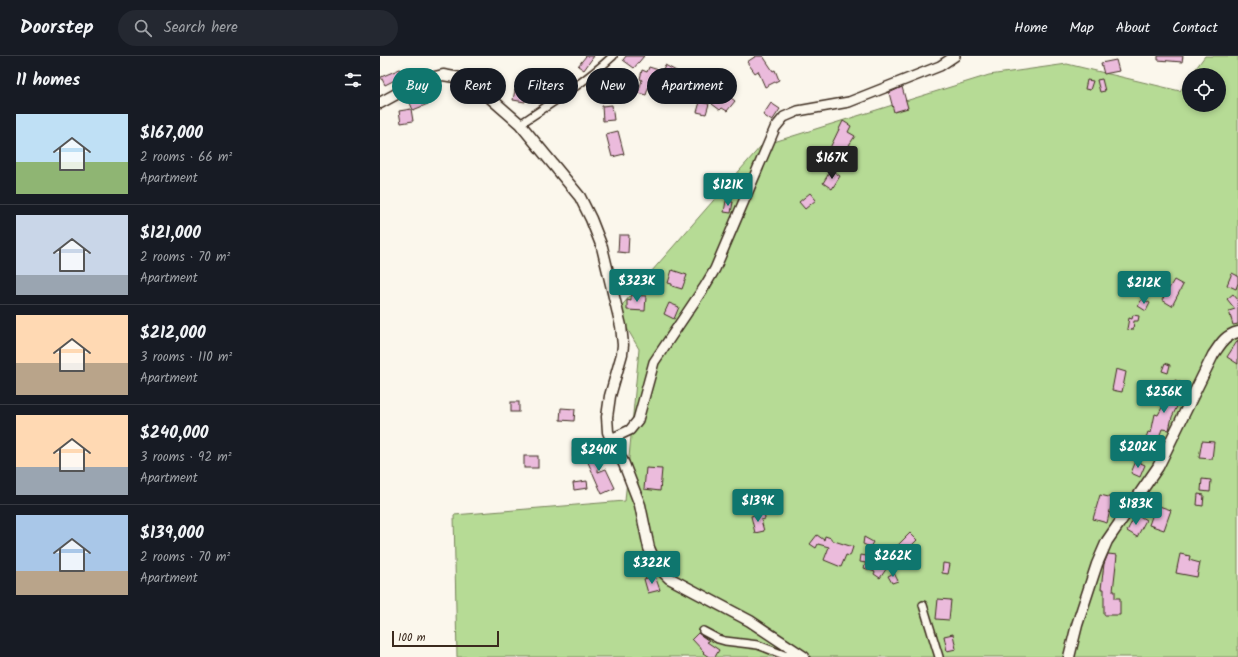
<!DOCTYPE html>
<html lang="en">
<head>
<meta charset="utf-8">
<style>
  :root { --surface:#171b24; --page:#242831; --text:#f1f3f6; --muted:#9ea1a6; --line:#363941; --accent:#0f766e }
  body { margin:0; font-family:Kalam,sans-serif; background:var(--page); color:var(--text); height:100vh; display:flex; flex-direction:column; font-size:15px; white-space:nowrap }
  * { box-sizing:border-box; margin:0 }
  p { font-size:13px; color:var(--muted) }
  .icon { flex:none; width:22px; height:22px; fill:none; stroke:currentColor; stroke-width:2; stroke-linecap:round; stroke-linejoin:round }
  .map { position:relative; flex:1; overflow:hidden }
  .panel { display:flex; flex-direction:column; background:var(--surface); width:380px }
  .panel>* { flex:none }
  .hud { position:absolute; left:12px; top:12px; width:380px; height:36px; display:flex; gap:8px }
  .buttons { position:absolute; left:802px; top:12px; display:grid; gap:8px }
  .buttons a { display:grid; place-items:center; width:44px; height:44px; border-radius:50%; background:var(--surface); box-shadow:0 2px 6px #0003; font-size:20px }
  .scale { position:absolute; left:12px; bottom:10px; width:107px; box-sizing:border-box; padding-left:4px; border:2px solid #3b2a1e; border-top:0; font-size:11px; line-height:14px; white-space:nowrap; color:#3b2a1e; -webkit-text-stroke:3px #fbf7ec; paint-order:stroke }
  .price { position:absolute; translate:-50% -34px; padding:0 9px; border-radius:4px; background:var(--accent); color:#fff; font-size:13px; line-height:26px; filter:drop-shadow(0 1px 2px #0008) }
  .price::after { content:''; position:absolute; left:50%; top:24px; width:12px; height:9px; margin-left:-6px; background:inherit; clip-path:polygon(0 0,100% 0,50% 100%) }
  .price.on { background:#222; color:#fff }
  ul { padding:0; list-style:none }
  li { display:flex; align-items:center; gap:12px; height:100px; padding:0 16px }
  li+li { border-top:1px solid var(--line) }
  li span { display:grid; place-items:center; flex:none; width:112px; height:80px; border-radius:0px; color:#555 }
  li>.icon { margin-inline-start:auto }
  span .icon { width:48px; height:48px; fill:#fffc; stroke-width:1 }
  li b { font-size:17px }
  h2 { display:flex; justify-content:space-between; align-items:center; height:48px; padding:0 16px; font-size:17px }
  .chip { padding:0 14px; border-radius:18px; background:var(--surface); box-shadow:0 2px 6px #0003; font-size:14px; line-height:36px }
  .chip.on { background:var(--accent); color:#fff }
  header { display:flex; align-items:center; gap:24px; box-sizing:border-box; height:56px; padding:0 20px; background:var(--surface); border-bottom:1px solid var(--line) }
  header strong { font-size:19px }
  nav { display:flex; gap:22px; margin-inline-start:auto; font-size:14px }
  .search { width:280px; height:36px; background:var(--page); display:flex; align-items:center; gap:10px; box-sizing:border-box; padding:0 14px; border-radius:22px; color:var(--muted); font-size:15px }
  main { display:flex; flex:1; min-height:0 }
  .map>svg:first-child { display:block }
  .green { fill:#b6db95; stroke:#78825a }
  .building { fill:#ebbbdc; stroke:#3b2a1e }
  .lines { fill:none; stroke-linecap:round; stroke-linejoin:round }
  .minor-casing { stroke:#3b2a1e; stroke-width:10 }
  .tertiary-casing { stroke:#3b2a1e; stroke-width:12 }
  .secondary-casing { stroke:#3b2a1e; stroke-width:13 }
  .minor { stroke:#fbf7ec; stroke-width:7 }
  .tertiary { stroke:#fbf7ec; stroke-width:9 }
  .secondary { stroke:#fbf7ec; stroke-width:10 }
</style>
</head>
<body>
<header>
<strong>Doorstep</strong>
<div class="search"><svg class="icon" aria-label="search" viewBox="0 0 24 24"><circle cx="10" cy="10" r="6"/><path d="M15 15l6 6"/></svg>Search here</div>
<nav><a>Home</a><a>Map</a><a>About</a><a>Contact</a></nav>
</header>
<main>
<section class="panel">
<h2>11 homes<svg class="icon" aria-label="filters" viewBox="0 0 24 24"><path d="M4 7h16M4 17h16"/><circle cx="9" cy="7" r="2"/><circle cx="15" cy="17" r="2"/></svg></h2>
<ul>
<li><span style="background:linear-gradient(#bfe0f5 60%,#8fb573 0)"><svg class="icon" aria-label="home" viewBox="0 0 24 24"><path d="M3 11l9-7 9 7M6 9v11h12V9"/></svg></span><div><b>$167,000</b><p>2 rooms · 66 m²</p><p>Apartment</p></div></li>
<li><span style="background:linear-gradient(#c9d6e8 75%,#9aa5b1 0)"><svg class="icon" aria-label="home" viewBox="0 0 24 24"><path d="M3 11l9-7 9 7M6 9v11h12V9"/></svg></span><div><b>$121,000</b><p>2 rooms · 70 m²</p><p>Apartment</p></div></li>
<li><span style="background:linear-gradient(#ffd9b3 60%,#b9a48a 0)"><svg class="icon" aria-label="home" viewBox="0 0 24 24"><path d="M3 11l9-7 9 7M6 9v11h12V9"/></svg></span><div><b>$212,000</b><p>3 rooms · 110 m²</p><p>Apartment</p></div></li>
<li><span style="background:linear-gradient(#ffd9b3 65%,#9aa5b1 0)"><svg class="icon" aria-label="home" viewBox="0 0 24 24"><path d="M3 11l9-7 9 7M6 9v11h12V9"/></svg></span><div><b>$240,000</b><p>3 rooms · 92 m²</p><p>Apartment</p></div></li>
<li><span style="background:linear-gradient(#a9c7e8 70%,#b9a48a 0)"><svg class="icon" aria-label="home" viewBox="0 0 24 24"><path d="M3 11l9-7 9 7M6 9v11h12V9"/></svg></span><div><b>$139,000</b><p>2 rooms · 70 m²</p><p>Apartment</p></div></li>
</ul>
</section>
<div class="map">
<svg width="858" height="601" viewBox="0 0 858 601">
  <rect width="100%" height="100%" fill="#fbf7ec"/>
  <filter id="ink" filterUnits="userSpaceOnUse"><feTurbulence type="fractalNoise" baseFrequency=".025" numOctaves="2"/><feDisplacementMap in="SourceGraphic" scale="8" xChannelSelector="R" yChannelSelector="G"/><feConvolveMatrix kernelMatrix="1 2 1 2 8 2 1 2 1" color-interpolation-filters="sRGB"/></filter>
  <g filter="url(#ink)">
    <path class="green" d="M825 0H858V601H77L74 459 245 445 259 293 237 255 381 90 609 19 687 8 800 35 809 22V49H839V19H811Z"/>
    <g class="building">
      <path d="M206 0H214L204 14 198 10Z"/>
      <path d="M246 0H264L254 12 243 4Z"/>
      <path d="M376 0H383L393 15 395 14 399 24 385 31 378 15 375 17 367 6Z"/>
      <path d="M778 0H803L802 6 778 4Z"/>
      <path d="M736 4 739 15 724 18 721 7Z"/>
      <path d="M285 9 300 17 294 28 288 25 286 28 272 20 266 39 258 37 262 24 260 23 262 14 267 16 269 11 282 15Z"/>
      <path d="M20 13 23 20 5 29 1 21Z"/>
      <path d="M228 16 237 28 229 34 227 33 215 42 208 32Z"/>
      <path d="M722 23 725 35 720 36 717 24Z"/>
      <path d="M707 24 713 25 710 34 705 33Z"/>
      <path d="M522 31 528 52 514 56 509 37Z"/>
      <path d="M42 32 48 48 33 54 27 40Z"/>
      <path d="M161 33 171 37 170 42 159 40Z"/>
      <path d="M135 34 147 35 145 46 133 44Z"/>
      <path d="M342 35 355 45 347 55 342 52 340 54 332 48Z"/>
      <path d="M320 46 329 48 326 58 317 56Z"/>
      <path d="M391 47 400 53 392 65 383 59Z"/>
      <path d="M232 49 234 64 223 65 222 50Z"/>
      <path d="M31 53 33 65 21 67 19 55Z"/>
      <path d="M463 65 471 70 468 76 475 80 469 89 471 90 466 97 457 92 454 99 448 96Z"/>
      <path d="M238 75 244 98 232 101 226 78Z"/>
      <path d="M441 101 449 104 446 111 438 108Z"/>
      <path d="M451 114 460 120 452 133 443 127Z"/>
      <path d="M430 137 436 144 425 153 419 146Z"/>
      <path d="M346 145 353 146 351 157 344 156Z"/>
      <path d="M239 179H249L248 197 238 196Z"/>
      <path d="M292 214 307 219 302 233 292 230V228L288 227Z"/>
      <path d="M852 217 858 220V227L856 233 847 229Z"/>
      <path d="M794 224 803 229 792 250 782 244Z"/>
      <path d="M853 238 858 244V268L853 269 849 255 855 253 847 243Z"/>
      <path d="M251 239 266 240 265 255 247 254V244L251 245Z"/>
      <path d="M762 243 770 247 766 255 758 250Z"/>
      <path d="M289 247 299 251 294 263 284 258Z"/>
      <path d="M753 259 759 260 758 265H754L753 274 747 273 749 262 752 263Z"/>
      <path d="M858 284V308L847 301Z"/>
      <path d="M785 307 790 309 788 317 782 315Z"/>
      <path d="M736 313 746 316 742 336 732 334Z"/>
      <path d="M795 324 807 329 792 361 789 374 782 373 772 400 761 396 768 376 771 377 775 358 778 359 784 348 780 346 783 338 779 337 783 327 792 331Z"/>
      <rect x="131" y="346" width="8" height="10"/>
      <path d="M181 352 195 353 194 365 180 364Z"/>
      <path d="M822 385 834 386 832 403 819 402Z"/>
      <path d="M193 392H199V395H203L204 402 193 401Z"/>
      <path d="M203 395 219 396 218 416 226 413 235 432 222 438Z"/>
      <rect x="144" y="400" width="14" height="12"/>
      <path d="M756 405 765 409 760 421 751 417Z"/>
      <path d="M266 412 282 413 280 435 264 433Z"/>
      <path d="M822 423 831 424 830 436 821 435Z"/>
      <path d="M207 425 208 432 194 434 193 427Z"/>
      <path d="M818 438 824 439 823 450 817 449Z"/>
      <path d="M720 439 733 442 727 467 713 463Z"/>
      <path d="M776 449 791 454 784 474 769 469Z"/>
      <path d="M384 457 385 463 381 464 384 475 375 477 371 460Z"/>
      <path d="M756 458 766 464 757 481 747 475Z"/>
      <path d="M530 477 537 484 529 492 534 497 524 507 513 494Z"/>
      <path d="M437 479 444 484 445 480 451 482V484L473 491 470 500 466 499 461 511 444 504 449 491 438 488 436 492 430 488Z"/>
      <path d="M484 481 493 486 490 491 483 488Z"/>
      <path d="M728 498 737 499 733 535H735V542H740V559H724V533H721L724 508Z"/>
      <path d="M800 498 810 500 809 504 820 507 817 521 796 517Z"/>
      <path d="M481 499 497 502 509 509 500 522 494 518 495 516 484 512 486 507 480 506Z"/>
      <path d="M563 507 570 508 568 518 562 517Z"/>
      <path d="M514 517 518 525 512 527 508 520Z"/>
      <path d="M275 520 280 534 268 537 264 523Z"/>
      <path d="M558 543 571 544 569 564 556 563Z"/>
      <path d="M318 577 329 585 327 586 339 594 335 601H329L323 597 324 596 312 583Z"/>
      <path d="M573 578 576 593 567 595 564 580Z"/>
    </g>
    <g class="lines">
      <g class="minor-casing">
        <g id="minor">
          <path d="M140 68C172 47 205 26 233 0"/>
          <path d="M543 549 559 601"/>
          <path d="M323 575 338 583 345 585 378 589 404 599 423 601"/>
        </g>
      </g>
      <g class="tertiary-casing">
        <path id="tertiary" d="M231 383 250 374 258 364 274 306 325 230 335 213 395 72 404 61 418 55 469 46 560 10 575 0"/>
      </g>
      <g class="secondary-casing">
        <g id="secondary">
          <path d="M0 47 42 24 63 19 86 23 100 33 140 68 200 141 211 163 222 191 241 270 243 289 242 298 230 340 227 361 228 376 231 383 244 408 260 449 269 492 277 510 289 522 370 565 424 601"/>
          <path d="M689 601 697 569 717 508 727 485 778 411 833 299C840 289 845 279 858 276"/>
        </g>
      </g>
      <use href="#minor" class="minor"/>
      <use href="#tertiary" class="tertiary"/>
      <use href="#secondary" class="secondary"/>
    </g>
  </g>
</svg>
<div class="buttons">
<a><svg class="icon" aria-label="locate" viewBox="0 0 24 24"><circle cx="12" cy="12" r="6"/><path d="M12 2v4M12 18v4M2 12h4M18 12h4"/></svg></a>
</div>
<div class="scale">100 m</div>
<b class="price on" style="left:452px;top:124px">$167K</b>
<b class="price" style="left:348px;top:151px">$121K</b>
<b class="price" style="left:257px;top:247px">$323K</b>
<b class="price" style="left:764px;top:249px">$212K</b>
<b class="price" style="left:784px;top:358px">$256K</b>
<b class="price" style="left:758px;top:413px">$202K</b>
<b class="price" style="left:219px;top:416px">$240K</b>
<b class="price" style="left:378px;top:467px">$139K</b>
<b class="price" style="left:756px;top:470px">$183K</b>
<b class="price" style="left:513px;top:522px">$262K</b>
<b class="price" style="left:272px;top:529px">$322K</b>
<div class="hud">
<a class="chip on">Buy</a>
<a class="chip">Rent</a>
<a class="chip">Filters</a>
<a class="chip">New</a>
<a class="chip">Apartment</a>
</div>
</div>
</main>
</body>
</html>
